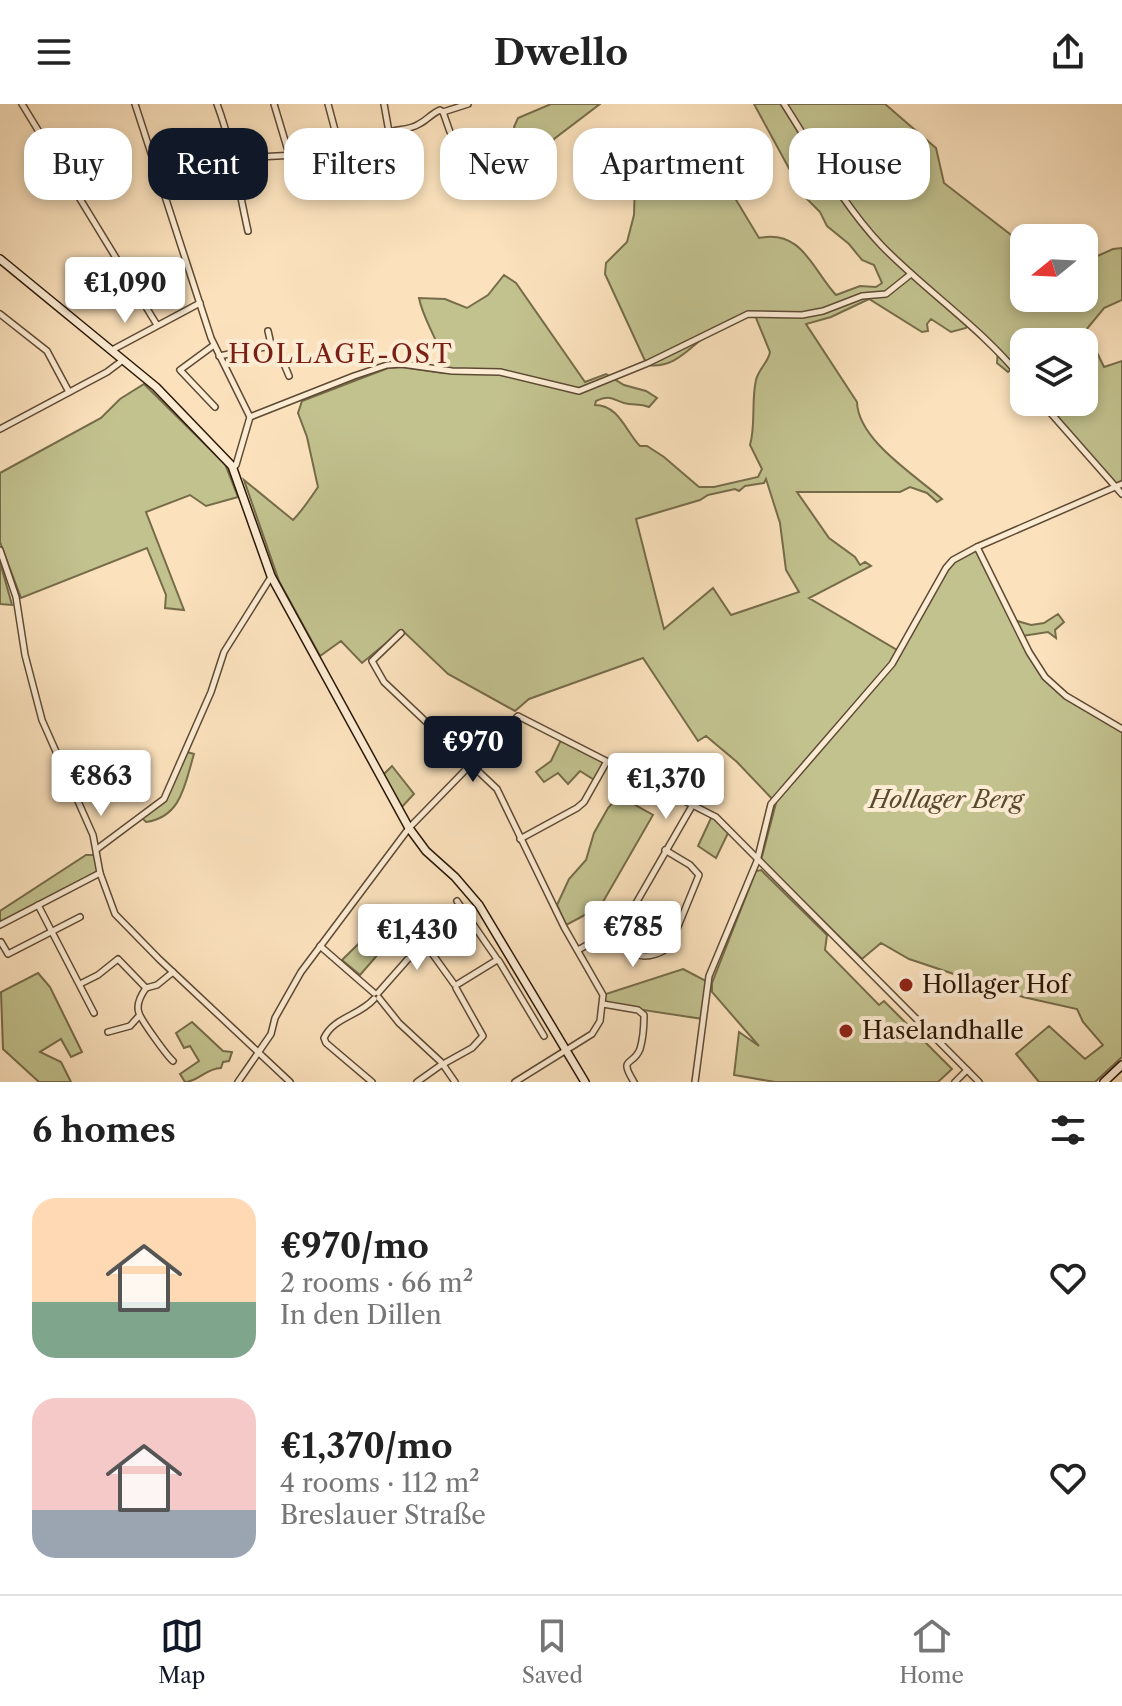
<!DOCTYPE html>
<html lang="en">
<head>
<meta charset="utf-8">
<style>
  :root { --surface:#fff; --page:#f2f2f2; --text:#222; --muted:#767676; --line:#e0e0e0; --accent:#111827 }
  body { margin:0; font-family:"Libre Caslon Text",serif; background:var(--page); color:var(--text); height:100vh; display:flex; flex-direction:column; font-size:30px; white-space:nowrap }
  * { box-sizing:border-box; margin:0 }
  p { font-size:26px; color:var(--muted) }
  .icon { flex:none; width:44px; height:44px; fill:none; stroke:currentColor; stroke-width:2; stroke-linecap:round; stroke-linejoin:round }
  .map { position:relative; height:978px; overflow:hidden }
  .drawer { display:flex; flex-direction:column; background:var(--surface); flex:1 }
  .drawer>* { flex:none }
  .top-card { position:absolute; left:24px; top:24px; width:1074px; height:72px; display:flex; gap:16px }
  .needle { width:52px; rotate:252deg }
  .controls { position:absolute; left:1010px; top:120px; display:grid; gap:16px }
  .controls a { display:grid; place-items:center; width:88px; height:88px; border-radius:16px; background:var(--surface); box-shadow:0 4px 12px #0003; font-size:40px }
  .price { position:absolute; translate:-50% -68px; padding:0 18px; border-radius:8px; background:#fff; color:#222; font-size:26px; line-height:52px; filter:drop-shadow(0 2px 4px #0008) }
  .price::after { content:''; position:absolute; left:50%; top:48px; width:24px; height:18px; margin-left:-12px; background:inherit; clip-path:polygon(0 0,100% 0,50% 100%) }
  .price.active { background:var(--accent); color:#fff }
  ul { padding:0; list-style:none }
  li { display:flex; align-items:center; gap:24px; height:200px; padding:0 32px }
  li span { display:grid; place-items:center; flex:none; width:224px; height:160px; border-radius:24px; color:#555 }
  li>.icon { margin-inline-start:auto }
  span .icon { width:96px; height:96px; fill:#fffc; stroke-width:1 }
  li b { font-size:34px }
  h2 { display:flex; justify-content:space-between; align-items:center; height:96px; padding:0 32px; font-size:34px }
  .tag { padding:0 28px; border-radius:24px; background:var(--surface); box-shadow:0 4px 12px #0003; font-size:28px; line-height:72px }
  .tag.active { background:var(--accent); color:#fff }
  header { display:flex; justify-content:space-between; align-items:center; height:104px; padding:0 32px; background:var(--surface); font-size:36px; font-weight:800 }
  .dock { display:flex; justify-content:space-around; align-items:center; height:112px; border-top:2px solid var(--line); background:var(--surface); font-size:22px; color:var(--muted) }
  .dock a { display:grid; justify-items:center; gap:4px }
  .dock .active { color:var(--accent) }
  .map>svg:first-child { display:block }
  .green { fill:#c2c28f; stroke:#766c4a; stroke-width:2; fill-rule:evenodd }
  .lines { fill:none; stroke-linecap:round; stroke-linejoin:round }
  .street-casing { stroke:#5f4a34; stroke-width:8 }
  .secondary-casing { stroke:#2b1706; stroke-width:10 }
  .street { stroke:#fcecd4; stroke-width:5 }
  .secondary { stroke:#fcecd4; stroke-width:7 }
  .poi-dot { fill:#8f2418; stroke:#fcecd4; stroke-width:3 }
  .labels { text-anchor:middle; stroke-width:8; stroke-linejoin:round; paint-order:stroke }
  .park-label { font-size:24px; font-style:italic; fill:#584a2f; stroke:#fcecd4 }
  .poi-label { font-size:24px; fill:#2b1706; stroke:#fcecd4; text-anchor:start }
  .neighbourhood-label { font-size:26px; letter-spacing:2px; fill:#7a1f14; stroke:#fcecd4 }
</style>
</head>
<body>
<header><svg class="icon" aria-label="menu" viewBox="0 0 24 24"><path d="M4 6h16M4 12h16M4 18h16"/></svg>Dwello<svg class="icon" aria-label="share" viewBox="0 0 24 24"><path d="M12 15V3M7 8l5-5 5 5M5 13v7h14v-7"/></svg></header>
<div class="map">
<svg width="1122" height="978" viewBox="0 0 1122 978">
  <rect width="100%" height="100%" fill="#fbe2bd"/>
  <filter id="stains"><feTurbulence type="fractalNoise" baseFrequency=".0025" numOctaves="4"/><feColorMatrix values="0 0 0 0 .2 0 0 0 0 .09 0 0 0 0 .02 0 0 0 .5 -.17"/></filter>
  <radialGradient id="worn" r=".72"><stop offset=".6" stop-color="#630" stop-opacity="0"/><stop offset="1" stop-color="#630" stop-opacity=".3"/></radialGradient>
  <g class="green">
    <path d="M551 0H600L554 35 542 61 522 44 514 23 518 14Z"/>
    <path d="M754 0H885L936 44 944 79 1024 141V194H1084V158L1113 145 1122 144V196L1104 204 1086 226 1104 263 1122 257V393L1049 308H1036L1029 298H1084V238H1024V291L1022 274 1013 264 1008 268 997 259 998 246 968 220 966 224 951 228 931 215 927 220 928 227 922 228 869 195 831 213 806 220 857 298C858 336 915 371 942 395L937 398 927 389 910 383 900 388H797L829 434 855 453 860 461 865 458 871 462 809 494 899 547 946 464 977 443 1014 516 1031 521 1044 519 1058 510 1064 518 1055 526 1056 534 1048 528 1022 532 1052 581 1122 625V953L1095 978H1039L1016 950 1049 922 1085 955 1103 941 1083 918 1077 905 1023 893 909 855 881 839 862 855 761 756 776 699 737 658 706 632 698 637 643 554 529 595 515 607 448 570 402 526 362 559 341 537 320 552 279 477 244 376 293 416C300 409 312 392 318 383L307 333 298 309 302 297 388 264 401 263 444 269C444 242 424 220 419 194L445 195 467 204 488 191 504 171 516 179 585 278 606 270 624 281 646 287 657 294 649 303C641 300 637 301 629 300 614 298 613 289 596 297L595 301C619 301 626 328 640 342H647L664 353 699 383H714L758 373 762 365 750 341C756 320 751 298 756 276 759 264 768 259 770 248L754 209C739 216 721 221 707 231 688 245 674 265 647 261L605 170 606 159 627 138 634 111 636 43 642 39 657 49 667 61 703 41 759 134C802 125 812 165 836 191L860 182 876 183 882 179 874 161 862 156 849 140 827 122 820 108 804 92ZM766 375 780 419 786 466 799 488 731 511 713 484 664 525 636 415 700 396 708 391 735 385 739 387 745 382 764 379Z"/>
    <path d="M144 280 225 360 238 393 206 402 190 391 146 408 184 506 165 504 166 491 147 444 21 494 0 438V369L101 314 120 295Z"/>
    <path d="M0 458 12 501 0 500Z"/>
    <path d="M561 636 606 659 596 677 580 667 568 680 558 669 544 678 536 668 551 657Z"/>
    <path d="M187 648 194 650C185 679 182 713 146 718L140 712 164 695Z"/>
    <path d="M392 662 414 690 399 706 381 673Z"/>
    <path d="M619 692 653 711 600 803 566 821 557 801 569 775 586 756 594 729 608 704Z"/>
    <path d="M712 712 729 727 716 754 698 742Z"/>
    <path d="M86 751H97L100 769 0 821V807Z"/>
    <path d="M761 766 827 831 825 846 879 901 884 897 952 965 938 978H775L734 971 739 928 759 942 712 888V879L756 767Z"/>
    <path d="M395 804 406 818 360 871 342 856Z"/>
    <path d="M683 865 708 878 703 915 603 900V891Z"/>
    <path d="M38 869 50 883 82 948 71 953 61 935 40 948 61 958 71 978H39L3 945 1 888Z"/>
    <path d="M192 918 223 947 232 948 229 957 223 958 221 964C206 964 198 978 185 978L180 970 199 957 190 942 184 944 176 929Z"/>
  </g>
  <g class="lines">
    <g class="street-casing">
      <g id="street">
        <path d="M22 0 157 221"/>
        <path d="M135 0 211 234 250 313 236 361 233 364"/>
        <path d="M217 0C233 43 238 83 248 127"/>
        <path d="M274 0 289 50"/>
        <path d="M328 0 340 45"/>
        <path d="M384 0 389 28"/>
        <path d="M784 0C815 48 842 100 882 142 928 189 983 225 1024 277"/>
        <path d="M443 8 450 28"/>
        <path d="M235 55C277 51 319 52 361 41 372 38 379 32 389 28 399 25 410 26 419 20 427 16 431 10 440 6L443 8 468 0"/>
        <path d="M0 210 47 247 69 288"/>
        <path d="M271 240 279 248 289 272"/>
        <path d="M214 241 180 266 215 303"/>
        <path d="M112 246 200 199"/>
        <path d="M219 252 265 243 271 240 268 227"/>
        <path d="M1041 298 1122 390"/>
        <path d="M250 313 354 272 387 261 402 260 452 267 500 268 579 287 648 259 748 210 802 211 823 207 862 192 886 190 911 170"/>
        <path d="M0 325 107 268 123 256"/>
        <path d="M977 443 1029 548 1045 573 1066 592 1122 625"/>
        <path d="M0 446 16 493 25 551 42 616 93 731 100 769 115 810 159 855 290 978"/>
        <path d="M401 529 372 557 384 578 497 685 564 823 603 891 600 917 592 930 515 978"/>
        <path d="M520 735 577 704 584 698 606 659"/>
        <path d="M97 745 164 695 211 588 224 548 271 473"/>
        <path d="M457 797 497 855"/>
        <path d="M38 801 94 909"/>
        <path d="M0 821 100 769"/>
        <path d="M620 823 638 851C649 854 662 849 670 842L699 771 690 761 665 746"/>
        <path d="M1 838 8 850 80 813"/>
        <path d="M320 842 374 889"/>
        <path d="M578 846 624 820 692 702"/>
        <path d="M499 857 544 932"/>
        <path d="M80 880 98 871 118 855 146 884"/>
        <path d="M458 880 497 856"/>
        <path d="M146 884C141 891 136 901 139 909 141 916 167 952 173 957"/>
        <path d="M146 884 157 881 173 868"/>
        <path d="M378 889 408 855 426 841 454 880"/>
        <path d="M379 894 399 919 441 958"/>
        <path d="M603 900 638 906 644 911C644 921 643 935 640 945 633 963 618 952 634 978"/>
        <path d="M108 928 130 922 139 912"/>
        <path d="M445 959 472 944 483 932 456 884"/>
        <path d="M444 962 455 978"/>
        <path d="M238 978 271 930 275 914 301 868 409 724 518 612 716 713 979 978"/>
        <path d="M372 978 326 939 324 934C334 913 359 912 374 895"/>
        <path d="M417 978 441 961"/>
        <path d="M695 978 709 872 757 757 771 700 892 560 946 464 953 456 977 443 1122 380"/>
        <path d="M955 978 967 966"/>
      </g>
    </g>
    <g class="secondary-casing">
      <g id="secondary">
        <path d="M0 155 156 283 232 362 271 472 409 724 426 747 455 773 479 801 585 978"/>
        <path d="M1104 978 1122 961"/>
      </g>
    </g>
    <use href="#street" class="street"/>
    <use href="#secondary" class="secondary"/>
  </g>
  <g class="poi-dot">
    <circle cx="906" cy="881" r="8"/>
    <circle cx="846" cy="927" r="8"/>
  </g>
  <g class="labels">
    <g class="park-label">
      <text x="946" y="704">Hollager Berg</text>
    </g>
    <g class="poi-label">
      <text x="922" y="889">Hollager Hof</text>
      <text x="862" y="935">Haselandhalle</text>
    </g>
    <g class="neighbourhood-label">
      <text x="341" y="259">HOLLAGE-OST</text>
    </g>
  </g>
  <rect width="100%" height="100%" filter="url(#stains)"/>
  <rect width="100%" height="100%" fill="url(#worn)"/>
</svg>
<div class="controls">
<a><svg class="needle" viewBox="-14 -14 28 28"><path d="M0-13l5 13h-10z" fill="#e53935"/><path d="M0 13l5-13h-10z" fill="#767676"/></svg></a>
<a><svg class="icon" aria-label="layers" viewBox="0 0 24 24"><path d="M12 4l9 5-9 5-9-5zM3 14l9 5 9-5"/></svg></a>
</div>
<b class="price" style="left:125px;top:221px">€1,090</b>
<b class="price active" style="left:473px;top:680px">€970</b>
<b class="price" style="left:101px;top:714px">€863</b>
<b class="price" style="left:666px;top:717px">€1,370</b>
<b class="price" style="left:633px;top:865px">€785</b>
<b class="price" style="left:417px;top:868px">€1,430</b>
<div class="top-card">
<a class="tag">Buy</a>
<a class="tag active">Rent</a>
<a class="tag">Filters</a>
<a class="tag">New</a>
<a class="tag">Apartment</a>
<a class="tag">House</a>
</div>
</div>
<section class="drawer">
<h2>6 homes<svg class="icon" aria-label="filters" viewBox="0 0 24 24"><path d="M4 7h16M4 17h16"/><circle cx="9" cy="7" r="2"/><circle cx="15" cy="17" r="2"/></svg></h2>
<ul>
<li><span style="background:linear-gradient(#ffd9b3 65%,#7fa58c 0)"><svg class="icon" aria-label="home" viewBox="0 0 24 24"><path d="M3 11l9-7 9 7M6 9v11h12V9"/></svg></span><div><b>€970/mo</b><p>2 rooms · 66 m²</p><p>In den Dillen</p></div><svg class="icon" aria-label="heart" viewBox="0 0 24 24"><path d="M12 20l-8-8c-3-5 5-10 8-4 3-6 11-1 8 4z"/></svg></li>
<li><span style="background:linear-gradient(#f6c9c9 70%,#9aa5b1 0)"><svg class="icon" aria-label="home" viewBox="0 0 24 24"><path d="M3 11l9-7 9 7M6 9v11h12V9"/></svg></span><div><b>€1,370/mo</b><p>4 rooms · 112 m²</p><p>Breslauer Straße</p></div><svg class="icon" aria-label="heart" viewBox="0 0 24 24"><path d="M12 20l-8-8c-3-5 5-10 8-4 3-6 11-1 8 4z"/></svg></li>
</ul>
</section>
<nav class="dock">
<a class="active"><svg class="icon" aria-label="map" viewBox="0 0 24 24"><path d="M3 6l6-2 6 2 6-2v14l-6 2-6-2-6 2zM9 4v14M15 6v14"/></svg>Map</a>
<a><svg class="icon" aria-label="saved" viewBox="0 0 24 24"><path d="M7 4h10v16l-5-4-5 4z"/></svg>Saved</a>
<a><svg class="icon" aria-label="home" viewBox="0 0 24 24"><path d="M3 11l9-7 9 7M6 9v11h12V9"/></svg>Home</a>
</nav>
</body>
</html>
